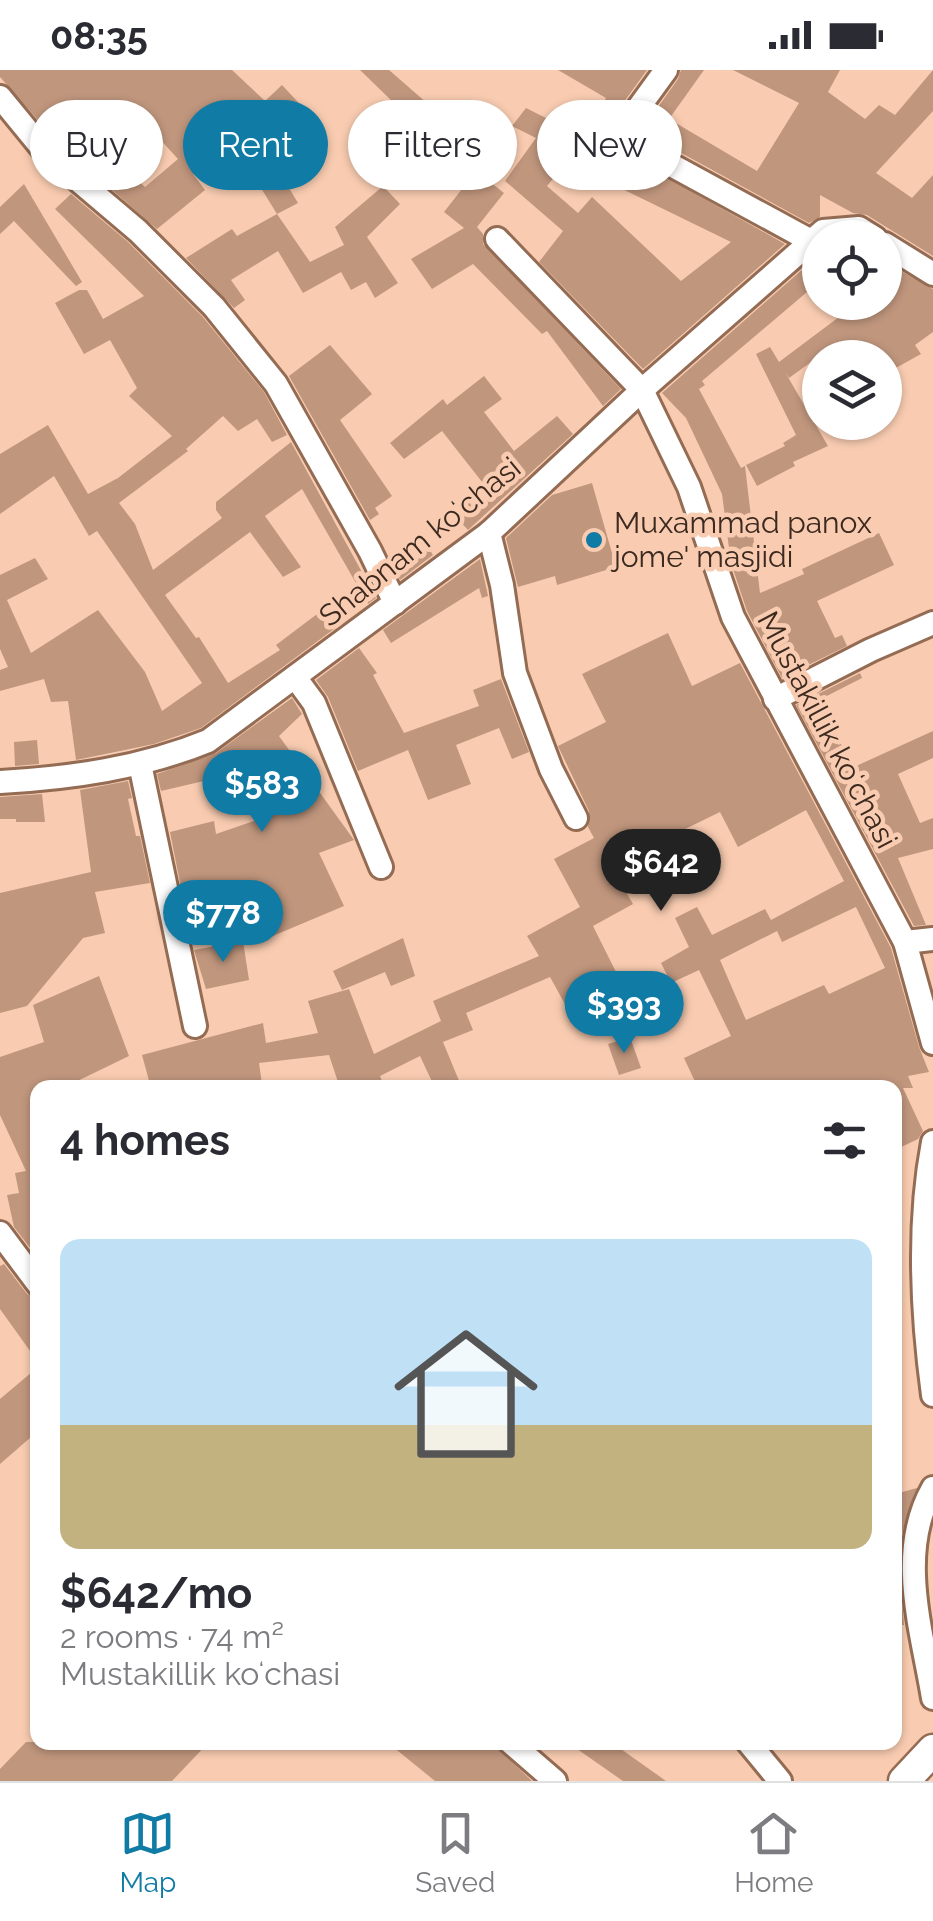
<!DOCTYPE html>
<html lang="en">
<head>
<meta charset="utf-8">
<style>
  :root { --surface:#fff; --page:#f7f7f7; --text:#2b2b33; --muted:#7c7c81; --line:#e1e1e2; --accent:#107ba5 }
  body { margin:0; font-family:Raleway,sans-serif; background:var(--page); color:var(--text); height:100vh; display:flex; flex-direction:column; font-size:38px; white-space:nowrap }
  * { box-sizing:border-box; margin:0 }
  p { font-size:32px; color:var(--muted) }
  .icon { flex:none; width:55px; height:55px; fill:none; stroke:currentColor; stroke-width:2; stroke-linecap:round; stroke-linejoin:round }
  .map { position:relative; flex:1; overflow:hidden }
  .drawer { position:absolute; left:30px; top:1010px; width:872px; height:670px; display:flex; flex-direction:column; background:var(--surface); border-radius:20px; box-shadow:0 2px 8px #0004 }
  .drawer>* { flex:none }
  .hud { position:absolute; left:30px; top:30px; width:875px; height:90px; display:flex; gap:20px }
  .fabs { position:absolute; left:802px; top:150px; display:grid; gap:20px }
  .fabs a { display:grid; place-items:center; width:100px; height:100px; border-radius:50%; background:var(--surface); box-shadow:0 2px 8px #0004; font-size:50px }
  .price { position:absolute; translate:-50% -85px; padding:0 22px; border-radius:35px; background:var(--accent); color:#fff; font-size:32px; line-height:65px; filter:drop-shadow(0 2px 5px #0008) }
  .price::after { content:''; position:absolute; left:50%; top:60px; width:30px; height:22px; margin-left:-15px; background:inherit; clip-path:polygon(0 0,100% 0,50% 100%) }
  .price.active { background:#222; color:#fff }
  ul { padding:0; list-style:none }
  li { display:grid; align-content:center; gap:20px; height:530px; padding:0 30px }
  li span { display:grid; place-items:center; height:310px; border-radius:20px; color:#555 }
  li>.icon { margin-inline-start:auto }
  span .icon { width:180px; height:180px; fill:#fffc; stroke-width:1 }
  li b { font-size:42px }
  h2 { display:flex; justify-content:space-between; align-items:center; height:120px; padding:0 30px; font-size:42px }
  .tag { padding:0 35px; border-radius:45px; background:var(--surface); box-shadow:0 2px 8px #0004; font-size:35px; line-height:90px }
  .tag.active { background:var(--accent); color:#fff }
  .status { display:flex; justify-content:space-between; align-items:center; height:70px; padding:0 50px; background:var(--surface); direction:ltr }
  .status svg { height:28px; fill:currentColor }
  .tab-bar { display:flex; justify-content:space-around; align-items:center; height:140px; border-top:2px solid var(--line); background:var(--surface); font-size:28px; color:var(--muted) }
  .tab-bar a { display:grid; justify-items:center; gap:5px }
  .tab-bar .active { color:var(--accent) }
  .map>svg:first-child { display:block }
  .building { fill:#c0967d; fill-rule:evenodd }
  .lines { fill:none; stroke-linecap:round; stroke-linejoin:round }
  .street-casing { stroke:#946c54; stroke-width:28 }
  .secondary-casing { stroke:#946c54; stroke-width:35 }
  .street { stroke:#fff; stroke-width:22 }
  .secondary { stroke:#fff; stroke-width:30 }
  .poi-dot { fill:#107ba5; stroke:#f9ccb1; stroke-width:4 }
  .labels { text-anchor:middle; stroke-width:9; stroke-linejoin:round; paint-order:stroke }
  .poi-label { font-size:30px; fill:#3c2a20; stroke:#f9ccb1; text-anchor:start }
  .street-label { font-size:30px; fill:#3c2a20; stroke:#f9ccb1 }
</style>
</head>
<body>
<div class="status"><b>08:35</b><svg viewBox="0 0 49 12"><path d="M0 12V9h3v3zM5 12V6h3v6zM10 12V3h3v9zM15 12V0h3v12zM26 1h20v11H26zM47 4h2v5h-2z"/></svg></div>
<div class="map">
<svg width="933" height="1711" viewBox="0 0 933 1711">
  <rect width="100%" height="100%" fill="#f9ccb1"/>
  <g class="building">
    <path d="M0 0H232L265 31 282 15 310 45 275 76 297 112 289 118 298 133 277 144 232 71 193 104 205 120 157 159 57 72 0 7ZM135 42 178 89 145 117 99 76Z"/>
    <path d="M360 0H389L443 47 421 68 406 76 379 55 396 35Z"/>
    <path d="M558 0H647L613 47 610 62 616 79 785 174 643 299 539 192 563 161 505 111 536 68 512 56 526 38 582 66 606 28ZM539 78 567 92 571 86 611 106 606 111 731 172 681 211 592 127 578 143 547 116 561 99Z"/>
    <path d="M681 0H704L669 49 757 101 799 33 733 0H840L828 22 865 49 879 35 895 45 933 0V41L876 103 912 128 933 105V186L867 145 853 143 820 125V147L809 153 641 61 678 9Z"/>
    <path d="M437 70 452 82 435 99 418 86Z"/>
    <path d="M476 101 504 123 477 157 483 164V174L621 319 603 336 547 261 542 264 473 194 432 219 411 189 464 158 444 142Z"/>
    <path d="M24 114 82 212 76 216 14 151 0 164V137Z"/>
    <path d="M383 116 400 134 367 167 398 213 375 228 366 212 351 220 341 202 303 223 278 181 231 210 245 230 234 238 186 188 232 159 237 166 277 144 310 192 344 175 335 157Z"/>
    <path d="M71 124 128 172 203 247 264 322 287 365 272 372 257 349 238 361 223 346 186 379 188 381 119 433 135 454 153 500 222 448 216 440V432L291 372 376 528 368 534 302 419 265 446 301 497 283 507 250 462 165 525 196 568 199 567 228 613 280 580 276 575 329 535 342 553 201 658 154 674 76 690 68 631 51 632 44 609 0 621V600L8 597 0 579V505L35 488 48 509 7 530 31 583 98 540 145 602 162 641 202 613 97 461 89 466 54 406 0 444V384L48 355 88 424 118 408 172 366 129 326 137 318 110 270 84 284 55 233 79 220H87L103 249 144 226 55 139Z"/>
    <path d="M820 184V211L702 311 705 315 699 319 741 398 745 396 760 523 804 504 802 499 879 463 894 495 817 531 835 568 842 565 847 576 782 608 747 541 731 493 722 424 686 348 662 323Z"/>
    <path d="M885 192 933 219V262L915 275 921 284 885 304V288H850L840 271 789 308 785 302 828 376 793 392 795 396 757 416 746 395 785 376 783 373 796 365 756 284 770 277 779 292 847 241 840 232H885Z"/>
    <path d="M330 275 372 324 340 350 392 426 375 438 379 444 370 450 289 306Z"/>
    <path d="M484 306 502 329 484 342 514 381 557 346 573 364 468 460 454 445 486 417 442 361 404 389 390 373 443 329 447 335Z"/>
    <path d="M592 413 616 497 557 515 555 506 518 517 506 468 552 425Z"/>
    <path d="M425 473 433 485 400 510 393 495Z"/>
    <path d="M480 489 488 526 482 528 479 518 391 573 383 560Z"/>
    <path d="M668 563 692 616 740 593 891 878 919 977 929 1002 908 1006 913 1018H903L923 1061 918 1069 895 1080V1018H698L684 988 731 966 699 900 671 913 661 893 689 877 675 848 697 837 712 865 765 839 771 850 844 811 806 740 738 777 720 742 679 762 692 783 626 822 633 834 593 856 619 908 565 934 550 907 466 943 473 960 443 972 462 1018H435L420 986 380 1006 385 1018H340L329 985 259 993 262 1014 238 1018H151L142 985 263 953 266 973 318 963 308 931 349 919 374 984 441 951 433 931 539 886 527 866 580 837 554 789 594 768 588 757 589 741 558 676 606 652 582 604ZM856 837 885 898 829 924 824 915 746 950 720 890 777 861 782 872Z"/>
    <path d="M359 578 377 603 373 605 404 663 479 636 473 620 501 609 529 682 512 689 499 658 456 675 471 714 428 730 408 680 358 701 328 627 316 610Z"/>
    <path d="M860 603 862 608 817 631 854 697 933 661V688L898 704 920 753 933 748V779L898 788 926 855 914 856 796 635Z"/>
    <path d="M292 628 302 644 279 666 354 770 319 783 344 836 268 868 219 827 184 833 170 762 214 751 216 764 274 744 246 693 208 710 161 721 157 704 216 683Z"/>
    <path d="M37 670 39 694 15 696 14 672Z"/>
    <path d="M128 711 132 728 128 729 136 766H140L150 813 95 822 105 863 83 868 27 936 0 943V823L91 802 80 720Z"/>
    <path d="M42 724 45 752H16V749H0V727Z"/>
    <path d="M403 868 415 906 391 916 385 902 342 920 333 901Z"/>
    <path d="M243 871 249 910 206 919 194 880Z"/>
    <path d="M99 906 129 986 63 1018H38V1188L14 1157 7 1125 19 1123 15 1103 26 1101 0 1045V987L44 972 33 935Z"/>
    <path d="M630 967 641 998 619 1005 608 974Z"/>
    <path d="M4 1194 27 1224 38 1229V1292L0 1239V1196Z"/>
    <path d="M38 1297V1361L0 1394V1329Z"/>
    <path d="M917 1418 901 1467 899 1496 904 1555 895 1556V1424Z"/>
    <path d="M26 1672H209L172 1711H0V1699Z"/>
    <path d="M387 1672H491L532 1711H435Z"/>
    <path d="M567 1672H611L666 1711H623Z"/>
  </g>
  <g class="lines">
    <g class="street-casing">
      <g id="street">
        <path d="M666 0 626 55 625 63 629 72 811 171"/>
        <path d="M0 27 46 83 138 161 214 237 276 314 370 481 395 533"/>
        <path d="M497 169 642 320 689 417 733 547 905 872 933 973"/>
        <path d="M885 174 933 204"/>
        <path d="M489 463 502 515 515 603 551 699 576 748"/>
        <path d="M295 607 314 633 381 797"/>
        <path d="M775 629 871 580 933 553"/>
        <path d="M140 694 195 956"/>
        <path d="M0 712C71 708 142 698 208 671L489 463 642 320 823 161 859 158 875 168"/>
        <path d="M905 872 933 869"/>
        <path d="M933 1072C918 1151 922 1244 933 1325"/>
        <path d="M0 1163 38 1214"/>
        <path d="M933 1418C896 1482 922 1561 933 1628"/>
        <path d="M510 1672 555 1711"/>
        <path d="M748 1672 780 1711"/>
      </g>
    </g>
    <g class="secondary-casing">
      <path id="secondary" d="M904 1711 933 1680"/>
    </g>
    <use href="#street" class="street"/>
    <use href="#secondary" class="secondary"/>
  </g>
  <circle class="poi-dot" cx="594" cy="470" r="10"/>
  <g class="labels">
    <g class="poi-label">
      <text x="614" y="463">Muxammad panox<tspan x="614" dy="34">jome' masjidi</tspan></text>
    </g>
    <g class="street-label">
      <text transform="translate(420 472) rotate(-39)" y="10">Shabnam koʻchasi</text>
      <text transform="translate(827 660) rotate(62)" y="10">Mustakillik koʻchasi</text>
    </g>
  </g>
</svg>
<div class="fabs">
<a><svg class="icon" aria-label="locate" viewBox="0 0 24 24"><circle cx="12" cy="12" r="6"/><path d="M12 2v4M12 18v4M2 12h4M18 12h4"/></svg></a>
<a><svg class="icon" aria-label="layers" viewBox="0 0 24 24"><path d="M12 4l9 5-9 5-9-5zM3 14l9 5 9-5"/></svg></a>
</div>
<b class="price" style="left:262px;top:765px">$583</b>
<b class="price active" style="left:661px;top:844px">$642</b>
<b class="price" style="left:223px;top:895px">$778</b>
<b class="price" style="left:624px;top:986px">$393</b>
<div class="hud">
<a class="tag">Buy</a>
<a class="tag active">Rent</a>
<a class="tag">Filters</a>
<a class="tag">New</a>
</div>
<section class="drawer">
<h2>4 homes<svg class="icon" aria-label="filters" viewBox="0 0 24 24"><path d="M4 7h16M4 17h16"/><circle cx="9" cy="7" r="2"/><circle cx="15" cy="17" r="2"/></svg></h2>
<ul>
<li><span style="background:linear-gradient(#bfe0f5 60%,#c2b280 0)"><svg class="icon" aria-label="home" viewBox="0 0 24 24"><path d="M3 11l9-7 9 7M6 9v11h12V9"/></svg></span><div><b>$642/mo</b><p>2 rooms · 74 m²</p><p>Mustakillik koʻchasi</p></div></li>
</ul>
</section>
</div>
<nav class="tab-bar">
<a class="active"><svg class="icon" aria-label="map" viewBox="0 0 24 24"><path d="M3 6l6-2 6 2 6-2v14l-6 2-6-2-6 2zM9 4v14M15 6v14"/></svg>Map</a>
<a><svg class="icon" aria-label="saved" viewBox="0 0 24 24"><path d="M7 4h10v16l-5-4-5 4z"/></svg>Saved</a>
<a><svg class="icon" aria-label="home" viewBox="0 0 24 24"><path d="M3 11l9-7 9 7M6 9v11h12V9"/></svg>Home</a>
</nav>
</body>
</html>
